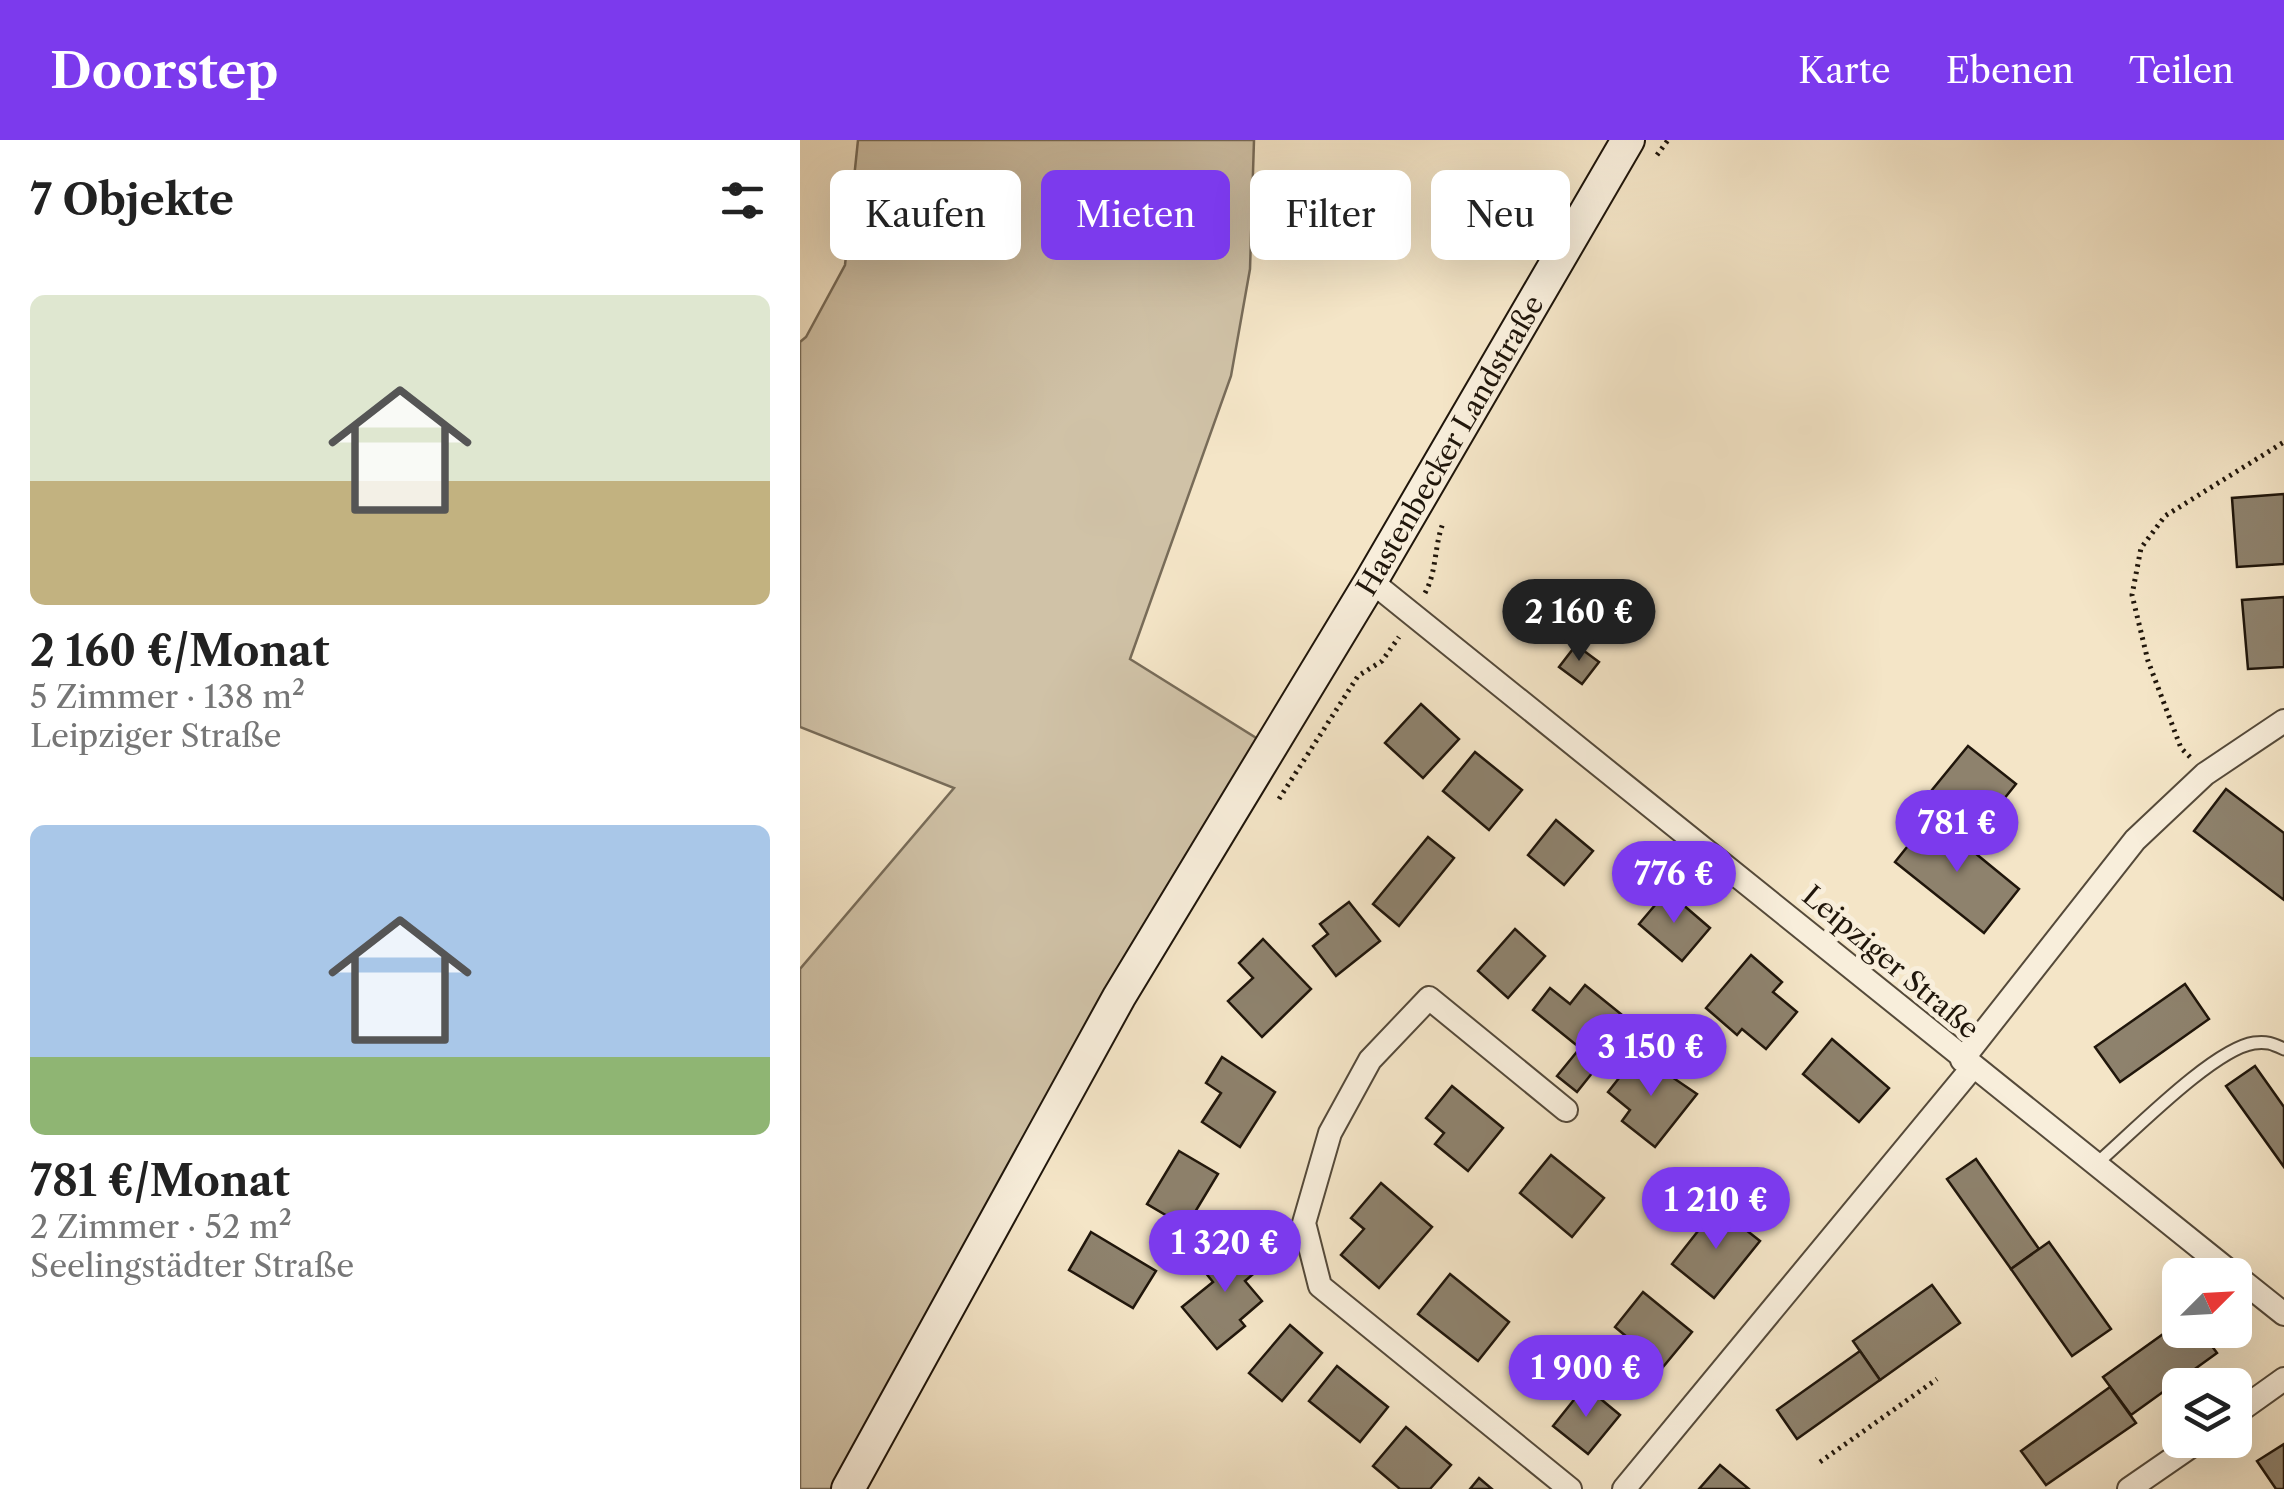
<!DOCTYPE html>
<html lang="de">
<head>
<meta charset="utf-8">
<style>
  :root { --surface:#fff; --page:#f2f2f2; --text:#222; --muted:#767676; --accent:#7c3aed }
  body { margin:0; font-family:"Libre Caslon Text",serif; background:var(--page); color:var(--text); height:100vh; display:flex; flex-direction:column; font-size:38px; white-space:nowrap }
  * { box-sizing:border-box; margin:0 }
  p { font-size:32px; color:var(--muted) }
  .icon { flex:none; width:55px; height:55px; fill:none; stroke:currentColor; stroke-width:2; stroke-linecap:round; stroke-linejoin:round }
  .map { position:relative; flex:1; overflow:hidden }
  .side { display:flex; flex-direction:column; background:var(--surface); width:800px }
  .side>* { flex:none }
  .top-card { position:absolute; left:30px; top:30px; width:950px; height:90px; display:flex; gap:20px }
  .needle { width:65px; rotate:66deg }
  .fabs { position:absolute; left:1362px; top:1118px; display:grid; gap:20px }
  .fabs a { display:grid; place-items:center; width:90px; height:90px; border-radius:15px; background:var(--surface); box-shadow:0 10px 40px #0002; font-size:50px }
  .price { position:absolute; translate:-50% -85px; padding:0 22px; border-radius:35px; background:var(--accent); color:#fff; font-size:32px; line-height:65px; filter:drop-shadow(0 2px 5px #0008) }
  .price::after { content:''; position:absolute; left:50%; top:60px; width:30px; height:22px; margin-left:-15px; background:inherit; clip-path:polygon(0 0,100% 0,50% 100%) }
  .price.selected { background:#222; color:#fff }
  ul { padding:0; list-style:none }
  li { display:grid; align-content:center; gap:20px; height:530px; padding:0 30px }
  li span { display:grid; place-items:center; height:310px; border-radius:15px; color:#555 }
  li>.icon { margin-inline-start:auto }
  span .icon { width:180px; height:180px; fill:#fffc; stroke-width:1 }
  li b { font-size:42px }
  h2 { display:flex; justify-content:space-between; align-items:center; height:120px; padding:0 30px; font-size:42px }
  .tag { padding:0 35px; border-radius:15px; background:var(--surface); box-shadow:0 10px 40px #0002; font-size:35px; line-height:90px }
  .tag.selected { background:var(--accent); color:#fff }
  header { display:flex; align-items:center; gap:60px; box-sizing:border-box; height:140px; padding:0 50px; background:var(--accent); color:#fff }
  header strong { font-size:48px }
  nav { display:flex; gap:55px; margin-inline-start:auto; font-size:35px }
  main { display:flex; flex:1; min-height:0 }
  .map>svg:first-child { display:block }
  .green { fill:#d0c2a7; stroke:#786c59; stroke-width:2.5 }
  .building { fill:#8e826d; stroke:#20160b; stroke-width:2.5 }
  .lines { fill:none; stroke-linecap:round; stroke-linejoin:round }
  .service-casing { stroke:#554a3a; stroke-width:15 }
  .minor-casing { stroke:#554a3a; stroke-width:26 }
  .secondary-casing { stroke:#20160b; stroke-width:36 }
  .path { stroke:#20160b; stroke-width:5; stroke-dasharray:2.5 5; stroke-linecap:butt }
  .service { stroke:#f8eedb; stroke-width:11 }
  .minor { stroke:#f8eedb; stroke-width:22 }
  .secondary { stroke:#f8eedb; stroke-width:32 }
  .labels { text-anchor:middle; stroke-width:10; stroke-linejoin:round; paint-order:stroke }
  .street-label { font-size:28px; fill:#20160b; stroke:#f8eedb }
</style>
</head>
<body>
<header>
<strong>Doorstep</strong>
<nav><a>Karte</a><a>Ebenen</a><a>Teilen</a></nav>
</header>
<main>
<section class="side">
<h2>7 Objekte<svg class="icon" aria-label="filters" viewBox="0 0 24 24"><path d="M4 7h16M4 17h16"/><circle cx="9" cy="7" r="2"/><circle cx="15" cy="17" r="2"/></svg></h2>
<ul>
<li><span style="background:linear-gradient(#dfe7d0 60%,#c2b280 0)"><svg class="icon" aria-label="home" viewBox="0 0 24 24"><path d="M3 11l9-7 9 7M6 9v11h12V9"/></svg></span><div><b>2 160 €/Monat</b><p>5 Zimmer · 138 m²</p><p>Leipziger Straße</p></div></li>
<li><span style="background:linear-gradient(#a9c7e8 75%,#8fb573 0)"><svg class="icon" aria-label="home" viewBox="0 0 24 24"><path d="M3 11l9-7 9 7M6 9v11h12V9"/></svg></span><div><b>781 €/Monat</b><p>2 Zimmer · 52 m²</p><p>Seelingstädter Straße</p></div></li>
</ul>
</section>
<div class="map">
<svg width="1484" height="1349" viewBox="0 0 1484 1349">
  <rect width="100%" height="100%" fill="#f4e5c7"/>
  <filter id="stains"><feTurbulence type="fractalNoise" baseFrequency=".002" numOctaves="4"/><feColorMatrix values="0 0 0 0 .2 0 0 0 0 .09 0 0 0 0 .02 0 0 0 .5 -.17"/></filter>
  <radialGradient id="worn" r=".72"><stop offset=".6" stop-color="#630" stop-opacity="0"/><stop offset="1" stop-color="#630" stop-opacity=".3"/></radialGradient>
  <path class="green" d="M58 0H454L450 129 431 236 330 519 469 606 48 1349H0V829L154 648 0 587V202L6 197 45 125Z"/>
  <g class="building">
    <path d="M1484 354V424L1437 427 1432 358Z"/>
    <path d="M1484 457V527L1448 529 1442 460Z"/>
    <path d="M776 505 799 522 782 544 759 527Z"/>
    <path d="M621 564 659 599 623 638 585 603Z"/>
    <path d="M1168 606 1216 644 1166 706 1118 667Z"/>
    <path d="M675 612 722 650 689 690 643 651Z"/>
    <path d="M1426 649 1484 693V760L1394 691Z"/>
    <path d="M1131 677 1219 749 1184 793 1095 722Z"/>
    <path d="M756 680 793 711 764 745 728 715Z"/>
    <path d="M628 697 654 718 599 786 573 764Z"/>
    <path d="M867 751 910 788 882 821 839 784Z"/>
    <path d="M549 762 580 801 536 836 513 806 528 794 520 784Z"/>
    <path d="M715 789 745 816 708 858 678 831Z"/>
    <path d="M463 799 511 849 462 897 428 861 453 838 439 823Z"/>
    <path d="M951 815 982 842 973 852 997 872 966 909 942 889 937 895 906 868Z"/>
    <path d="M1385 844 1409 879 1320 942 1295 907Z"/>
    <path d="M785 845 832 883 777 952 757 936 780 908 733 870 750 848 770 864Z"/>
    <path d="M1032 899 1089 948 1059 982 1003 934Z"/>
    <path d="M838 914 897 954 855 1007 822 981 830 970 808 952Z"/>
    <path d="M422 917 475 952 440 1007 402 982 421 953 406 943Z"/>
    <path d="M1455 926 1484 967V1027L1426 946Z"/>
    <path d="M652 946 703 988 668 1031 635 1004 644 993 626 978Z"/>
    <path d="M379 1011 418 1034 386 1087 347 1064Z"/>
    <path d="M751 1015 804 1058 772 1097 720 1053Z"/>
    <path d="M1176 1019 1239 1109 1211 1129 1147 1039Z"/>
    <path d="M581 1043 632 1087 579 1148 541 1115 564 1089 551 1078Z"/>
    <path d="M917 1067 960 1101 914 1158 872 1124Z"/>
    <path d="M291 1092 356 1131 333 1168 269 1130Z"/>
    <path d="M1249 1102 1311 1189 1272 1216 1211 1129Z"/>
    <path d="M415 1105 431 1124 451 1107 465 1124 445 1141 462 1161 440 1180 445 1186 417 1209 382 1167 413 1142 396 1121Z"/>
    <path d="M650 1134 709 1182 678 1221 618 1174Z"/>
    <path d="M1132 1145 1160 1183 1080 1240 1053 1201Z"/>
    <path d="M843 1152 892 1192 863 1227 815 1187Z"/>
    <path d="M1380 1182V1190H1400L1417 1213 1331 1275 1303 1237Z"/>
    <path d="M490 1185 522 1213 482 1261 449 1233Z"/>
    <path d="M1060 1211 1080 1240 997 1299 977 1270Z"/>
    <path d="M537 1226 588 1267 560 1302 509 1261Z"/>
    <path d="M785 1246 820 1275 788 1314 753 1286Z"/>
    <path d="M1310 1247 1336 1283 1246 1345 1221 1311Z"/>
    <path d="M606 1287 651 1325 630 1349H600L573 1326Z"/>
    <path d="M1484 1304V1349H1476L1457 1321Z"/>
    <path d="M920 1325 949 1349H899Z"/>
    <path d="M679 1338 692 1349H670Z"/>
  </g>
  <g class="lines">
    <g class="service-casing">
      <path id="service" d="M1295 1025C1330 995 1413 909 1454 903 1467 901 1473 904 1484 909"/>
    </g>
    <g class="minor-casing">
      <g id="minor">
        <path d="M571 441C859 672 1145 906 1434 1135"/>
        <path d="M1162 920 1335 700 1405 634 1484 581"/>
        <path d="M766 970 629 858 570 920 530 993 504 1083 520 1146 770 1349"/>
        <path d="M1435 1135 1484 1174"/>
        <path d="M1435 1274 1484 1239"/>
        <path d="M824 1349 1172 928"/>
        <path d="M1329 1349 1400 1300"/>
      </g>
    </g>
    <g class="secondary-casing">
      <g id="secondary">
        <path id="s1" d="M48 1349 319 857 571 441 828 0"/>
      </g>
    </g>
    <g class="path">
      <path d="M857 15 868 0"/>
      <path d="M625 453C637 431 634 407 643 383"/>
      <path d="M1390 617 1381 608 1348 521 1332 455 1341 408 1365 376 1484 302"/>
      <path d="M479 659 558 536 582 521 599 497"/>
      <path d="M1020 1322 1137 1239"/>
    </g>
    <use href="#service" class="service"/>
    <use href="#minor" class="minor"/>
    <use href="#secondary" class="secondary"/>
  </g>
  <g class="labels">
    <g class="street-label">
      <text dy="10" stroke="none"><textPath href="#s1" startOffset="1205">Hastenbecker Landstraße</textPath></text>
      <text transform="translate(1091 822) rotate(40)" y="10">Leipziger Straße</text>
    </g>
  </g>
  <rect width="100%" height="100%" filter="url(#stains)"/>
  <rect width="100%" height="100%" fill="url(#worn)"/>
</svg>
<div class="fabs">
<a><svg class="needle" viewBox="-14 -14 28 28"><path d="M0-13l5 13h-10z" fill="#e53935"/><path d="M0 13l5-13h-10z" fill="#767676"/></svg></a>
<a><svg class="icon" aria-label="layers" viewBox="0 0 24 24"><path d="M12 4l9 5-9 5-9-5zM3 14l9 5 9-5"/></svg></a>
</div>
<b class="price selected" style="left:779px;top:524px">2 160 €</b>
<b class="price" style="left:1157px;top:735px">781 €</b>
<b class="price" style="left:874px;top:786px">776 €</b>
<b class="price" style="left:851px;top:959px">3 150 €</b>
<b class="price" style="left:916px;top:1112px">1 210 €</b>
<b class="price" style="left:425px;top:1155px">1 320 €</b>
<b class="price" style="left:786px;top:1280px">1 900 €</b>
<div class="top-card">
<a class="tag">Kaufen</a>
<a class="tag selected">Mieten</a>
<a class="tag">Filter</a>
<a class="tag">Neu</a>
</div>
</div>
</main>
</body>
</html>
